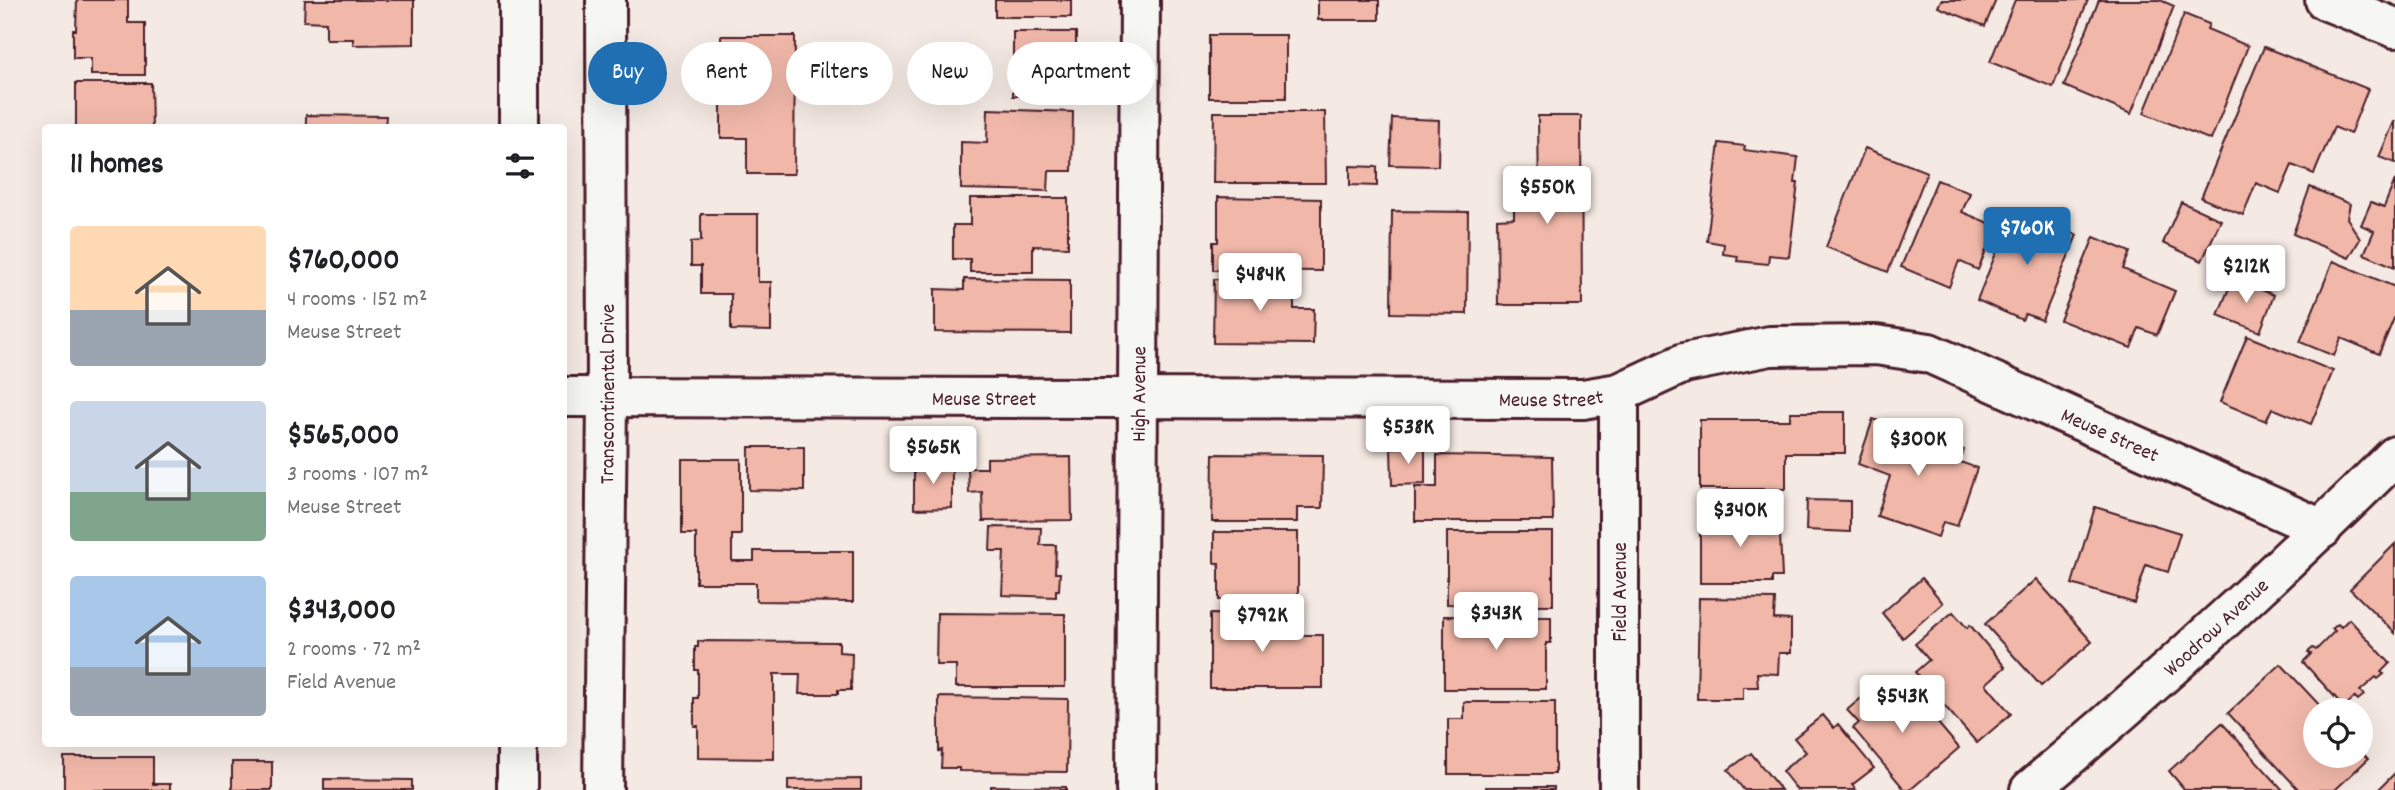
<!DOCTYPE html>
<html lang="en">
<head>
<meta charset="utf-8">
<style>
  :root { --surface:#fff; --page:#f2f2f2; --text:#202124; --muted:#757577; --accent:#1f6fb2 }
  body { margin:0; font-family:Dekko,sans-serif; background:var(--page); color:var(--text); height:100vh; display:flex; flex-direction:column; font-size:26px; white-space:nowrap }
  * { box-sizing:border-box; margin:0 }
  p { font-size:23px; color:var(--muted) }
  .icon { flex:none; width:38px; height:38px; fill:none; stroke:currentColor; stroke-width:2; stroke-linecap:round; stroke-linejoin:round }
  .map { position:relative; flex:1; overflow:hidden }
  .side { position:absolute; left:42px; top:124px; width:525px; height:623px; display:flex; flex-direction:column; background:var(--surface); border-radius:7px; box-shadow:0 7px 28px #0002 }
  .side>* { flex:none }
  .hud { position:absolute; left:588px; top:42px; width:665px; height:63px; display:flex; gap:14px }
  .fabs { position:absolute; left:2303px; top:698px; display:grid; gap:14px }
  .fabs a { display:grid; place-items:center; width:70px; height:70px; border-radius:50%; background:var(--surface); box-shadow:0 7px 28px #0002; font-size:35px }
  .price { position:absolute; translate:-50% -60px; padding:0 16px; border-radius:7px; background:#fff; color:#222; font-size:23px; line-height:46px; filter:drop-shadow(0 2px 4px #0008) }
  .price::after { content:''; position:absolute; left:50%; top:42px; width:21px; height:16px; margin-left:-10px; background:inherit; clip-path:polygon(0 0,100% 0,50% 100%) }
  .price.active { background:var(--accent); color:#fff }
  ul { padding:0; list-style:none }
  li { display:flex; align-items:center; gap:21px; height:175px; padding:0 28px }
  li span { display:grid; place-items:center; flex:none; width:196px; height:140px; border-radius:7px; color:#555 }
  li>.icon { margin-inline-start:auto }
  span .icon { width:84px; height:84px; fill:#fffc; stroke-width:1 }
  li b { font-size:30px }
  h2 { display:flex; justify-content:space-between; align-items:center; height:84px; padding:0 28px; font-size:30px }
  .pill { padding:0 24px; border-radius:32px; background:var(--surface); box-shadow:0 7px 28px #0002; font-size:24px; line-height:63px }
  .pill.active { background:var(--accent); color:#fff }
  .map>svg:first-child { display:block }
  .building { fill:#f1b8a9; stroke:#4a1f2b; stroke-width:2 }
  .lines { fill:none; stroke-linecap:round; stroke-linejoin:round }
  .minor-casing { stroke:#4a1f2b; stroke-width:44 }
  .minor { stroke:#f6f6f2; stroke-width:38 }
  .labels { text-anchor:middle; stroke-width:5; stroke-linejoin:round; paint-order:stroke }
  .street-label { font-size:21px; fill:#4a1f2b; stroke:#f6f6f2 }
</style>
</head>
<body>
<div class="map">
<svg width="2395" height="790" viewBox="0 0 2395 790">
  <rect width="100%" height="100%" fill="#f5eae3"/>
  <filter id="ink" filterUnits="userSpaceOnUse"><feTurbulence type="fractalNoise" baseFrequency=".0143" numOctaves="2"/><feDisplacementMap in="SourceGraphic" scale="14" xChannelSelector="R" yChannelSelector="G"/><feConvolveMatrix kernelMatrix="1 2 1 2 8 2 1 2 1" color-interpolation-filters="sRGB"/></filter>
  <g filter="url(#ink)">
    <g class="building">
      <path d="M77 0H128V23H145V75H91V58H73V30H76Z"/>
      <path d="M305 0H414V44L353 45V39H326V22L304 21Z"/>
      <rect x="995" y="0" width="76" height="17"/>
      <rect x="1318" y="0" width="61" height="20"/>
      <path d="M1941 0H1996L1985 26 1938 7Z"/>
      <path d="M2015 0H2088L2053 87 1990 62Z"/>
      <path d="M2099 0H2160L2174 6 2131 114 2064 86Z"/>
      <path d="M2184 14 2209 24 2207 29 2248 46 2211 140 2144 113Z"/>
      <path d="M1013 32H1076V81L1065 82 1066 96H1013Z"/>
      <rect x="1209" y="35" width="77" height="63"/>
      <path d="M721 36H795L794 174H747V138H721Z"/>
      <path d="M2264 47 2368 89 2350 134 2334 127 2314 174 2292 165 2280 193 2256 183 2243 215 2201 198Z"/>
      <path d="M76 83H151L152 128H76Z"/>
      <path d="M988 109 1073 112 1072 171H1049L1048 191 961 189V142L987 143Z"/>
      <path d="M1214 112H1325L1326 183H1213Z"/>
      <path d="M306 115 386 116 385 128H306Z"/>
      <path d="M1538 116H1581L1582 305H1498L1497 219 1514 218V206H1539Z"/>
      <path d="M1392 118 1439 120 1438 166 1390 165Z"/>
      <path d="M2394 122H2395V163L2379 157Z"/>
      <path d="M1719 143 1745 146 1744 150 1798 157 1795 183H1798L1789 257 1769 255 1768 264 1737 261 1738 256 1723 254 1724 244 1707 241Z"/>
      <path d="M1865 148 1927 172 1888 272 1826 247Z"/>
      <path d="M1350 166 1377 167V186L1350 185Z"/>
      <path d="M1937 180 1970 193 1962 212 1996 226 1978 270 1959 261 1949 287 1901 267Z"/>
      <path d="M2395 180V267L2364 254 2374 231 2361 225 2371 202 2384 207Z"/>
      <path d="M2310 187 2350 204 2347 218 2360 239 2349 258 2293 234Z"/>
      <path d="M1218 197 1321 199V271L1213 270V242H1218Z"/>
      <path d="M970 198H1068V247L1033 246V272H970V259H953V225H970Z"/>
      <path d="M2181 202 2221 220 2202 261 2163 243Z"/>
      <path d="M2014 209 2077 235 2042 320 2025 314 2022 320 1977 300Z"/>
      <path d="M1392 211 1468 212 1467 314 1391 313Z"/>
      <path d="M701 214H758V282H771V331L731 330V294H701V266H691V242L701 241Z"/>
      <path d="M2094 237 2130 252 2123 269 2175 291 2157 335 2139 328 2131 348 2060 320Z"/>
      <path d="M2333 261 2395 287V316L2379 354 2341 338 2334 356 2300 342Z"/>
      <path d="M2233 278 2274 295 2260 332 2218 315Z"/>
      <path d="M964 279 1070 280V333L935 332V289L964 290Z"/>
      <path d="M1214 279 1294 280V309H1314L1313 344 1213 343Z"/>
      <path d="M2247 336 2333 371 2311 424 2272 408 2266 421 2220 402Z"/>
      <path d="M1790 412H1845V453H1786V489H1700V420H1790Z"/>
      <path d="M1873 419 1964 450 1960 462 1977 468 1957 526 1943 522 1938 537 1877 516 1890 476 1858 464Z"/>
      <path d="M749 447H804V491L749 490Z"/>
      <path d="M1425 447V484L1392 485 1391 448Z"/>
      <path d="M1213 454 1323 455 1322 508H1297V522H1212Z"/>
      <path d="M1437 455 1552 457 1553 521H1415V487H1437Z"/>
      <path d="M1071 457 1072 520 983 521 982 492 969 493 968 468H987V458Z"/>
      <path d="M682 459H741V535H732V561H754V551H853V602L756 601V583H696V534H682Z"/>
      <path d="M914 464H952V508L914 509Z"/>
      <path d="M1807 500 1850 501V532L1806 530Z"/>
      <path d="M2095 507 2180 533 2168 572 2146 565 2134 603 2072 584Z"/>
      <path d="M1700 514 1779 515 1782 577H1772V583H1700Z"/>
      <path d="M991 527 1041 528 1040 545H1056L1055 573H1060L1059 590H1056V597L1002 595 1004 551H990Z"/>
      <path d="M1214 532H1298V601L1219 600V563H1214Z"/>
      <path d="M1447 532H1553V605L1447 604Z"/>
      <path d="M2395 544V633L2350 589Z"/>
      <path d="M1922 578 1943 603 1903 638 1882 613Z"/>
      <path d="M2036 579 2092 642 2041 686 1985 624Z"/>
      <path d="M1699 598 1775 599 1774 619 1791 620V653H1779L1778 674 1757 673 1758 687H1743V699H1697Z"/>
      <path d="M1953 612 1967 628 1970 625 2005 667 1986 684 2011 714 1977 743 1915 672 1929 660 1915 644Z"/>
      <path d="M937 613 1065 614V687H956V665H936Z"/>
      <path d="M1210 614 1279 615V635H1323V688H1210Z"/>
      <path d="M1444 616 1551 617V643H1546V689H1444Z"/>
      <path d="M2349 619 2390 663 2381 672 2384 674 2378 679 2376 677 2360 691 2364 695 2358 700 2355 697 2344 707 2303 662 2311 654 2308 652 2313 648 2316 650 2335 631 2332 629 2338 624 2341 627Z"/>
      <path d="M698 641 839 642V652L852 653 851 690H838V694H799L800 674H774V759L698 758V726H694V698H698V670H695V647H698Z"/>
      <path d="M2281 664 2324 710H2315V756H2361V751L2368 759 2335 790H2299L2228 713Z"/>
      <path d="M1904 683 1959 748 1910 790H1905L1853 728 1859 723 1847 710 1874 687 1884 700Z"/>
      <path d="M939 697 1068 699 1067 772 959 771V768H941L942 750 939 751Z"/>
      <path d="M1464 702H1555V774H1448V719H1464Z"/>
      <path d="M1823 715 1834 728 1838 724 1874 768 1852 785 1856 790H1797L1782 771 1806 752 1794 738Z"/>
      <path d="M2222 723 2283 790H2185L2169 771Z"/>
      <path d="M1751 753 1781 790H1744L1728 770Z"/>
      <path d="M64 757H153V784H170V790H64Z"/>
      <rect x="232" y="762" width="40" height="28"/>
      <path d="M2395 773V790H2378Z"/>
      <path d="M324 779 412 780V790H324Z"/>
      <path d="M861 779V790H788V780Z"/>
      <path d="M991 786 1066 787V790H991Z"/>
      <rect x="1486" y="787" width="68" height="3"/>
    </g>
    <g class="lines">
      <g class="minor-casing">
        <g id="minor">
          <path d="M2325 0 2395 28"/>
          <path d="M519 128V0"/>
          <path d="M1619 393V790"/>
          <path id="s1" d="M564 397 1583 399 1619 393 1684 363 1770 346 1876 345 1929 353 2322 529"/>
          <path d="M517 790V744"/>
          <path id="s2" d="M603 790 607 398 606 0"/>
          <path id="s3" d="M1136 790 1140 0"/>
          <path id="s4" d="M2030 790C2156 684 2278 572 2395 456"/>
        </g>
      </g>
      <use href="#minor" class="minor"/>
    </g>
  </g>
  <g class="labels">
    <g class="street-label">
      <text dy="7" stroke="none"><textPath href="#s2" startOffset="396">Transcontinental Drive</textPath></text>
      <text dy="7" stroke="none"><textPath href="#s3" startOffset="396">High Avenue</textPath></text>
      <text dy="7" stroke="none"><textPath href="#s1" startOffset="987">Meuse Street</textPath></text>
      <text dy="7" stroke="none"><textPath href="#s1" startOffset="420">Meuse Street</textPath></text>
      <text dy="7" stroke="none"><textPath href="#s1" startOffset="1573">Meuse Street</textPath></text>
      <text transform="translate(1619 592) rotate(-90)" y="7">Field Avenue</text>
      <text dy="7" stroke="none"><textPath href="#s4" startOffset="247">Woodrow Avenue</textPath></text>
    </g>
  </g>
</svg>
<div class="fabs">
<a><svg class="icon" aria-label="locate" viewBox="0 0 24 24"><circle cx="12" cy="12" r="6"/><path d="M12 2v4M12 18v4M2 12h4M18 12h4"/></svg></a>
</div>
<b class="price" style="left:1547px;top:226px">$550K</b>
<b class="price active" style="left:2027px;top:267px">$760K</b>
<b class="price" style="left:2246px;top:305px">$212K</b>
<b class="price" style="left:1260px;top:313px">$484K</b>
<b class="price" style="left:1408px;top:466px">$538K</b>
<b class="price" style="left:1918px;top:478px">$300K</b>
<b class="price" style="left:933px;top:486px">$565K</b>
<b class="price" style="left:1740px;top:549px">$340K</b>
<b class="price" style="left:1496px;top:652px">$343K</b>
<b class="price" style="left:1262px;top:654px">$792K</b>
<b class="price" style="left:1902px;top:735px">$543K</b>
<div class="hud">
<a class="pill active">Buy</a>
<a class="pill">Rent</a>
<a class="pill">Filters</a>
<a class="pill">New</a>
<a class="pill">Apartment</a>
</div>
<section class="side">
<h2>11 homes<svg class="icon" aria-label="filters" viewBox="0 0 24 24"><path d="M4 7h16M4 17h16"/><circle cx="9" cy="7" r="2"/><circle cx="15" cy="17" r="2"/></svg></h2>
<ul>
<li><span style="background:linear-gradient(#ffd9b3 60%,#9aa5b1 0)"><svg class="icon" aria-label="home" viewBox="0 0 24 24"><path d="M3 11l9-7 9 7M6 9v11h12V9"/></svg></span><div><b>$760,000</b><p>4 rooms · 152 m²</p><p>Meuse Street</p></div></li>
<li><span style="background:linear-gradient(#c9d6e8 65%,#7fa58c 0)"><svg class="icon" aria-label="home" viewBox="0 0 24 24"><path d="M3 11l9-7 9 7M6 9v11h12V9"/></svg></span><div><b>$565,000</b><p>3 rooms · 107 m²</p><p>Meuse Street</p></div></li>
<li><span style="background:linear-gradient(#a9c7e8 65%,#9aa5b1 0)"><svg class="icon" aria-label="home" viewBox="0 0 24 24"><path d="M3 11l9-7 9 7M6 9v11h12V9"/></svg></span><div><b>$343,000</b><p>2 rooms · 72 m²</p><p>Field Avenue</p></div></li>
</ul>
</section>
</div>
</body>
</html>
